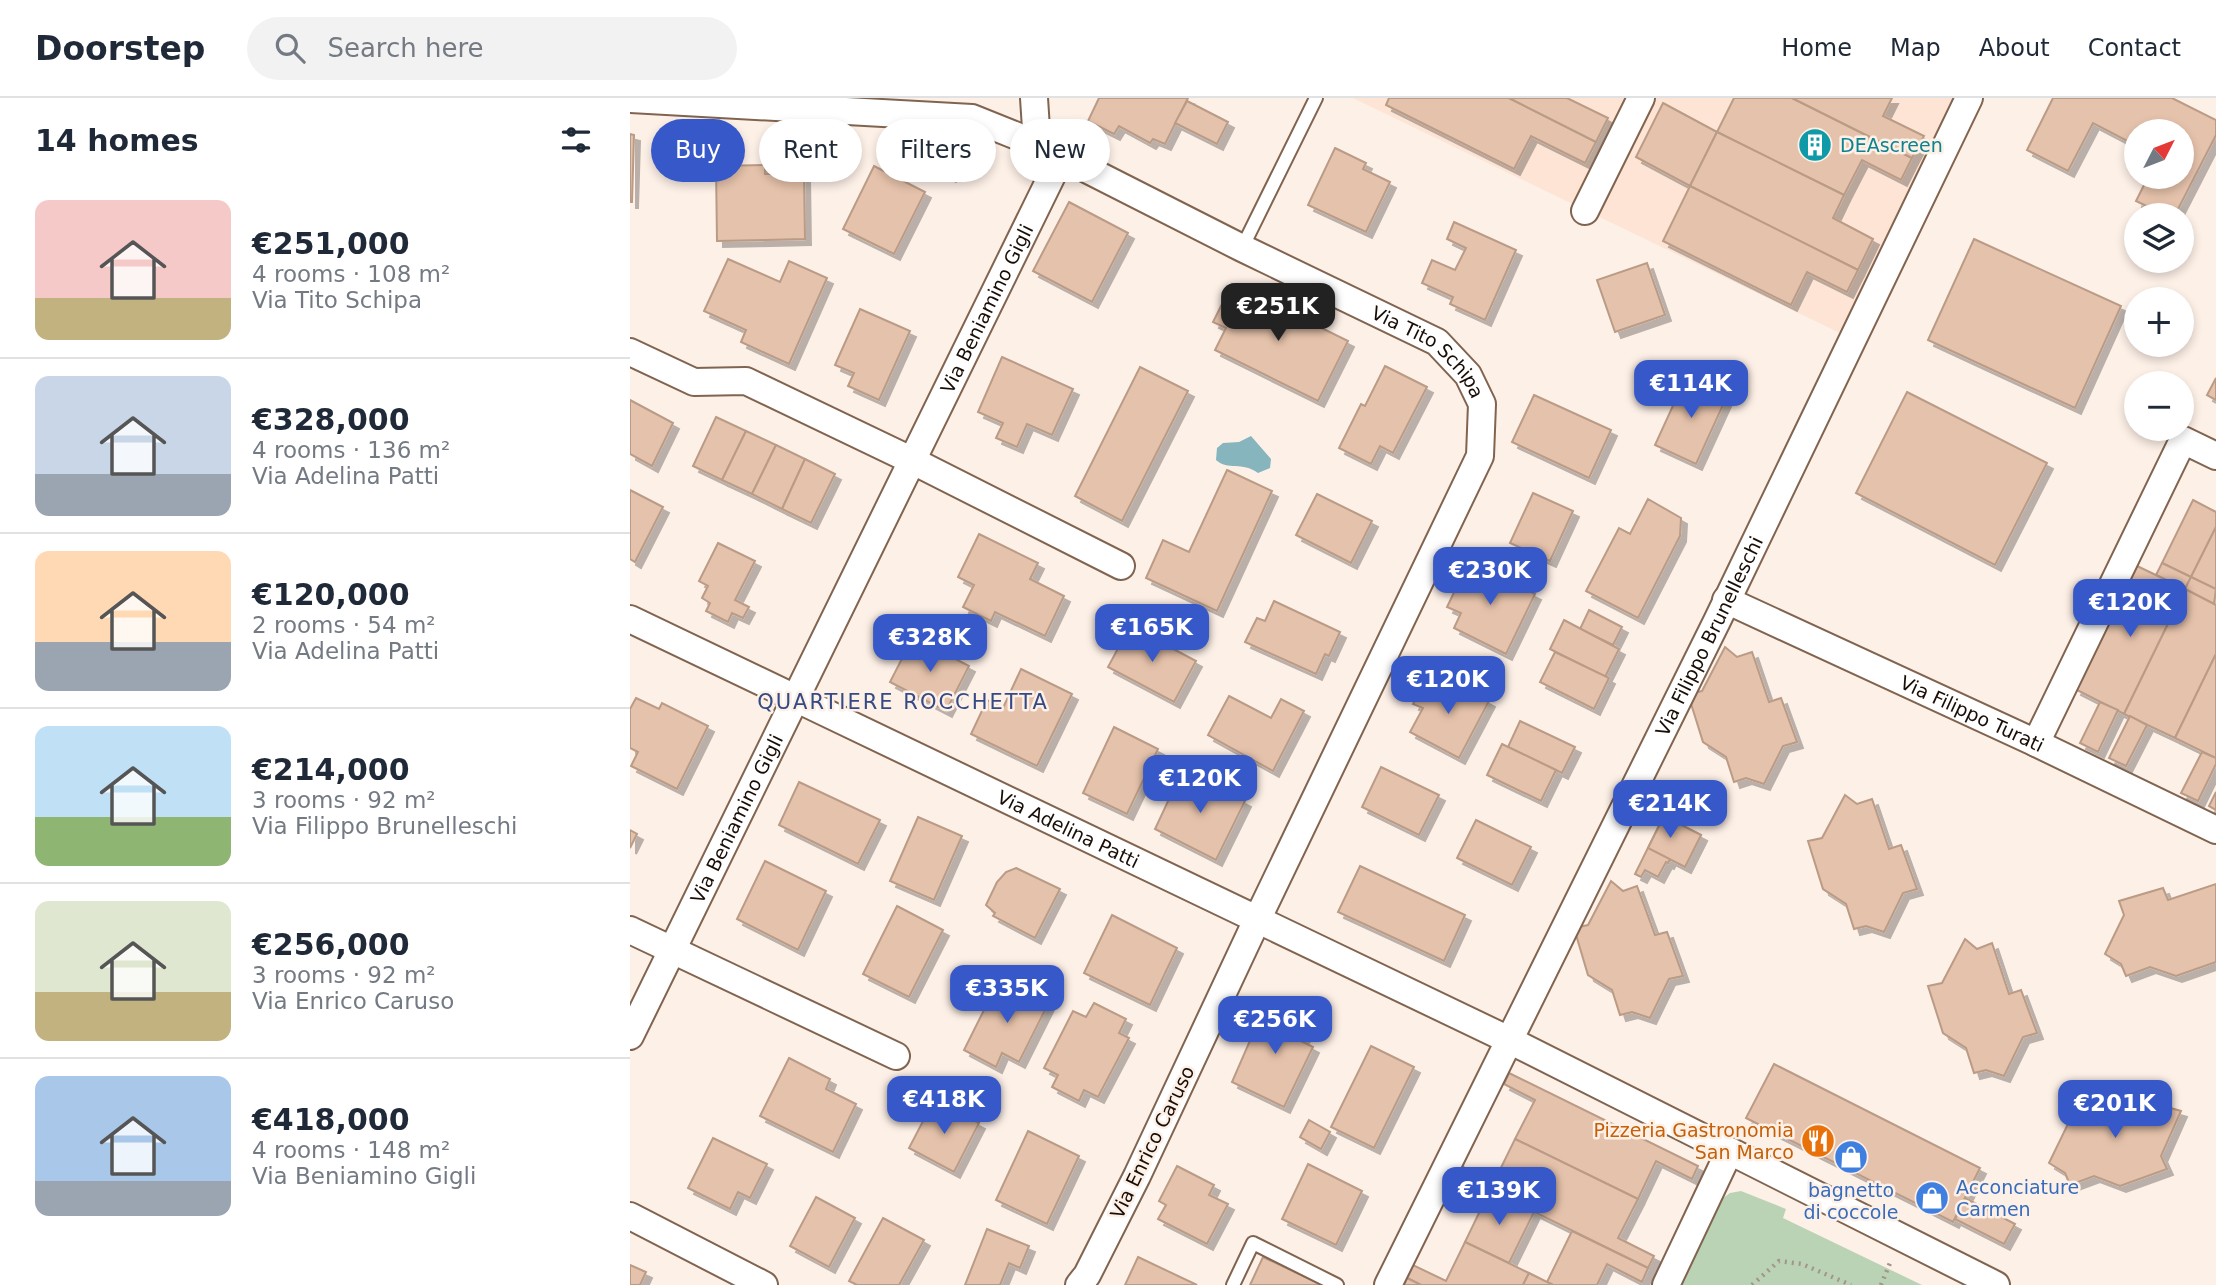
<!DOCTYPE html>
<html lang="en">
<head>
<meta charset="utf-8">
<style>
  :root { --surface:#fff; --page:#f2f2f3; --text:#1f2937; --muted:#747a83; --line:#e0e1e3; --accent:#3658c9 }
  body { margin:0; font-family:"DejaVu Sans",sans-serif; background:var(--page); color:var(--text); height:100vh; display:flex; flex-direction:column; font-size:26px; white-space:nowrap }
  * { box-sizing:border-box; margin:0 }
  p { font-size:23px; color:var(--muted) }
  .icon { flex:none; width:38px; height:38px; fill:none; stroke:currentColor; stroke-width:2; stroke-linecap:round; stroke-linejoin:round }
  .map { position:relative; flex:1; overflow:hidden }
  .drawer { display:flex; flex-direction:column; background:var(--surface); width:630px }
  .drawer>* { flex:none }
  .banner { position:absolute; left:21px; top:21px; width:665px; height:63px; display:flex; gap:14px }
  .needle { width:46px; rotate:48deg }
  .tools { position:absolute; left:1494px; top:21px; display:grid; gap:14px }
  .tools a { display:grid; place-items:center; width:70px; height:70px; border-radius:50%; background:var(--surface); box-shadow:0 4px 10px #0003; font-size:35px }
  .price { position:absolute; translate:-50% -60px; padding:0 16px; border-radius:14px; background:var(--accent); color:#fff; font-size:23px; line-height:46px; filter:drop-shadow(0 2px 4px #0008) }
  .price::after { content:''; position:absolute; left:50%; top:42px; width:21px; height:16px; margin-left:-10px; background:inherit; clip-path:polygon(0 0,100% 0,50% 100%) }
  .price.selected { background:#222; color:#fff }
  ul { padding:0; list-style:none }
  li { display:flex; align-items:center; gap:21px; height:175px; padding:0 35px }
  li+li { border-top:2px solid var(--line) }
  li span { display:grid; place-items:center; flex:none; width:196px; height:140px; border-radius:14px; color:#555 }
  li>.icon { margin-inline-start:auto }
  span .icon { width:84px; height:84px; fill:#fffc; stroke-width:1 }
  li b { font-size:30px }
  h2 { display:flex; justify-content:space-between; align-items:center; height:84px; padding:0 35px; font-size:30px }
  .chip { padding:0 24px; border-radius:32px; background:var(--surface); box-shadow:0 4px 10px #0003; font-size:24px; line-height:63px }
  .chip.selected { background:var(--accent); color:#fff }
  header { display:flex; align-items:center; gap:42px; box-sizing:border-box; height:98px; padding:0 35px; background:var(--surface); border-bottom:2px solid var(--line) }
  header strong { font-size:33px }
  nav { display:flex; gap:38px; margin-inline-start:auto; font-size:24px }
  .search { width:490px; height:63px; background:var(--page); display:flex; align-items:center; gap:18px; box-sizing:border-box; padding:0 24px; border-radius:38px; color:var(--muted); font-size:26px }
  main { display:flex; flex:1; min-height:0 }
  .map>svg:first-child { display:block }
  .built { fill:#fde4d4 }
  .green { fill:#bbd3b5 }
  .water { fill:#86b5be }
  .building { fill:#e5c2ab; stroke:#ba9b86; stroke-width:2; filter:url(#shadow) }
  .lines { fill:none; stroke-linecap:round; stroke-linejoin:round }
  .lane-casing { stroke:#806450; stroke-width:16 }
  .street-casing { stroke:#806450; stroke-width:30 }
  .path { stroke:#a1958c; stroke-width:4.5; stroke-dasharray:2 5; stroke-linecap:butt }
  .lane { stroke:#fff; stroke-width:12 }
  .street { stroke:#fff; stroke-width:26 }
  .labels { text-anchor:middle; stroke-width:5; stroke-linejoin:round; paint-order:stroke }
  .culture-label { font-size:19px; fill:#0d838f; stroke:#fdf0e7; text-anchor:start }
  .street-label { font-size:19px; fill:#190e07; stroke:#fdf0e7 }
  .food-label { font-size:19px; fill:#c56008; stroke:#fdf0e7; text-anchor:end }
  .shop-label { font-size:19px; fill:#366cbe; stroke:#fdf0e7; text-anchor:start }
  .neighbourhood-label { font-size:21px; letter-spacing:2px; fill:#354a84; stroke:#fdf0e7 }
</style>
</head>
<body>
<header>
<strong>Doorstep</strong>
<div class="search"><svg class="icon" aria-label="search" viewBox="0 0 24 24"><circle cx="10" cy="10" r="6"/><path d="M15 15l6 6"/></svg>Search here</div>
<nav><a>Home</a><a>Map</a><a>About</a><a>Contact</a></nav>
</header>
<main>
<section class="drawer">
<h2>14 homes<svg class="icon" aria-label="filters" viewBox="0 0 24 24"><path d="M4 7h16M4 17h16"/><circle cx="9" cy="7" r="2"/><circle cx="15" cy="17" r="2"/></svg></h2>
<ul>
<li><span style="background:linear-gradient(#f6c9c9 70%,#c2b280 0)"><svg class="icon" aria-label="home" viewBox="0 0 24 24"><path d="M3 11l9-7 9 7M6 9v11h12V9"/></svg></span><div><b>€251,000</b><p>4 rooms · 108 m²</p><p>Via Tito Schipa</p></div></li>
<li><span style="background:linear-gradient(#c9d6e8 70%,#9aa5b1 0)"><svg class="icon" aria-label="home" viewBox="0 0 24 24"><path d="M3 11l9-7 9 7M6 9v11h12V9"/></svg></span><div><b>€328,000</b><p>4 rooms · 136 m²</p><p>Via Adelina Patti</p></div></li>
<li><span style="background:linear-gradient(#ffd9b3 65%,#9aa5b1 0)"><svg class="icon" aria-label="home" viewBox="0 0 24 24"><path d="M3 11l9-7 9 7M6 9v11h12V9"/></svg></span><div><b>€120,000</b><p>2 rooms · 54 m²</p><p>Via Adelina Patti</p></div></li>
<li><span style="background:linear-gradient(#bfe0f5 65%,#8fb573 0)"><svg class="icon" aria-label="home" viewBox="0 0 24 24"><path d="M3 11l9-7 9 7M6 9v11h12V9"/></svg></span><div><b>€214,000</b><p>3 rooms · 92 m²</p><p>Via Filippo Brunelleschi</p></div></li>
<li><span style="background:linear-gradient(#dfe7d0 65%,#c2b280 0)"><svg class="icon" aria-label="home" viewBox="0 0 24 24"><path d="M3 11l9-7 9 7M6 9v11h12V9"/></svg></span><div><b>€256,000</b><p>3 rooms · 92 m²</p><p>Via Enrico Caruso</p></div></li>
<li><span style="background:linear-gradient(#a9c7e8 75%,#9aa5b1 0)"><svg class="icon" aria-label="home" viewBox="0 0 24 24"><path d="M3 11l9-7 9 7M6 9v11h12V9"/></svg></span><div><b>€418,000</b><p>4 rooms · 148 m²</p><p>Via Beniamino Gigli</p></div></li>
</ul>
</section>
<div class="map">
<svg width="1586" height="1187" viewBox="0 0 1586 1187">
  <defs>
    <filter id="shadow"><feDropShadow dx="6" dy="6" stdDeviation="0" flood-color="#0004"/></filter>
  </defs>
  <rect width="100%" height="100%" fill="#fdf0e7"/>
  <path class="built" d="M723 0H1327L1212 236Z"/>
  <path class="green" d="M1111 1093 1156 1111 1153 1120 1292 1187H1050L1089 1103 1100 1095Z"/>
  <path class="water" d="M621 338 641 361 640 370 628 375C612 363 598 373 586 362L587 350 593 345 609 344Z"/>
  <g class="building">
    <path d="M469 0H558L535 46 523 41 520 45 489 28 484 36 458 23Z"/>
    <path d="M759 0H879L966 44 955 65 901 38 884 71 756 7Z"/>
    <path d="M879 0H937L978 20 966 44Z"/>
    <path d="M1104 0H1162L1282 60 1271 82 1232 62 1214 97 1087 34Z"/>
    <path d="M1162 0H1262L1253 18 1294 38 1282 60Z"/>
    <path d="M1423 0H1542L1586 22V37L1545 117H1535L1506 103 1518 79H1552V33H1507V48L1463 25 1438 73 1397 52Z"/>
    <path d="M557 3 598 24 587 46 545 25Z"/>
    <path d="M1033 5 1087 34 1060 88 1006 59Z"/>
    <path d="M1087 34 1214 97 1203 120 1243 141 1228 172 1060 88Z"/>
    <path d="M0 36 4 37 2 104H0Z"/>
    <path d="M705 50 736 65 733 71 760 84 736 134 678 107Z"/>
    <path d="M305 51 328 62 320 78 297 67Z"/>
    <path d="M135 67V76H174L175 141 87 143 86 68Z"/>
    <path d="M244 68 295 94 264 156 213 131Z"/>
    <path d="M1060 88 1228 172 1217 194 1177 174 1161 207 1033 143Z"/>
    <path d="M439 104 498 135 462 204 403 173Z"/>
    <path d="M824 124 886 152 855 222 820 206 823 199 792 185 802 162 825 172 836 150 817 141Z"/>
    <path d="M1344 141 1491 208 1445 310 1298 242Z"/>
    <path d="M98 161 150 184 159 163 197 180 159 266 111 244 116 232 74 213Z"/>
    <path d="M1017 165 1035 217 985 234 967 182Z"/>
    <path d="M602 186 718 243 688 303 585 252 596 230 583 224Z"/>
    <path d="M230 211 280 233 249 302 218 288 224 275 205 267Z"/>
    <path d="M372 259 443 291 422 337 397 326 387 349 366 340 373 325 348 314Z"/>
    <path d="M755 268 797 289 763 355 750 348 741 366 709 350 731 306 735 308Z"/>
    <path d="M510 269 558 293 492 423 445 398Z"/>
    <path d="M1057 277 1098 296 1066 366 1025 347Z"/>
    <path d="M1586 280V302L1577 297Z"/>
    <path d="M1277 294 1417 365 1365 467 1226 395Z"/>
    <path d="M904 297 981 332 959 380 882 344Z"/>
    <path d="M0 302 43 325 22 368 0 356Z"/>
    <path d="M86 319 116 333 92 382 63 368Z"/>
    <path d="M116 333 146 347 122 396 92 382Z"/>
    <path d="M146 347 175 361 152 411 122 396Z"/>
    <path d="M175 361 205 376 181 425 152 411Z"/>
    <path d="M597 372 642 393 587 513 516 480 533 442 559 454Z"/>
    <path d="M0 392 33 409 5 464 0 461Z"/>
    <path d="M903 395 943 413 920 463 880 445Z"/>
    <path d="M687 396 742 423 721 465 666 437Z"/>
    <path d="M1018 401 1051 420 1050 438 1008 520 956 493 989 430 1000 436Z"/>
    <path d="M1563 402 1586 414V429L1561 479 1532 465Z"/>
    <path d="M1586 429V491L1561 479Z"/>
    <path d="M349 436 408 465 400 481 434 498 415 538 365 514 361 523 333 509 344 487 328 479Z"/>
    <path d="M88 445 125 463 105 502 119 509 113 520 102 515 98 524 76 513 80 505 72 500 78 488 69 483Z"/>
    <path d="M839 463 905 496 876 556 824 530 831 515 817 509Z"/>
    <path d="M1532 465 1561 479 1555 491 1526 477Z"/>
    <path d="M1505 467 1555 491 1494 616 1445 591Z"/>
    <path d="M1561 479 1586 491 1584 506 1555 491Z"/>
    <path d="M1555 491 1586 507V556L1545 640 1494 616Z"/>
    <path d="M644 503 710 534 699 558 695 556 686 576 615 544 627 520 635 523Z"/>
    <path d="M959 512 992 529 983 547 950 531Z"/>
    <path d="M934 522 989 551 975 579 920 551Z"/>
    <path d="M500 528 566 563 544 604 478 569Z"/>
    <path d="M283 539 339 568 316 613 260 584Z"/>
    <path d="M1095 549 1107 559 1122 554 1139 604 1151 600 1167 644 1153 648 1134 686 1116 680 1104 684 1096 659 1073 644 1058 596 1072 593Z"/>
    <path d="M925 554 979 580 964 611 910 584Z"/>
    <path d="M1586 556V660L1545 640Z"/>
    <path d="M391 571 442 596 407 668 341 636 357 602 373 610Z"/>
    <path d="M809 578 859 603 829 660 780 634 793 610 783 606 794 586 802 590Z"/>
    <path d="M599 598 641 620 651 601 674 613 643 673 578 637Z"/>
    <path d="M6 600 29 611 32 605 78 628 47 691 1 668 8 654 0 650V611Z"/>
    <path d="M1470 604 1488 612 1468 654 1450 645Z"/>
    <path d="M1500 618 1517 627 1496 668 1479 660Z"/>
    <path d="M890 623 945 649 932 675 878 649Z"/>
    <path d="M484 629 528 651 497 716 453 695Z"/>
    <path d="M872 646 926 672 911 703 857 677Z"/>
    <path d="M1572 654 1586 660V666L1568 703 1551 695Z"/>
    <path d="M751 669 809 697 789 737 732 709Z"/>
    <path d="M553 671 615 703 586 762 525 731Z"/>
    <path d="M169 684 250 722 228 766 149 727Z"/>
    <path d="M1047 691 1060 698 1047 725 1071 737 1055 769 1040 761 1038 765 1036 764 1028 779 1015 772 1011 779 1005 776Z"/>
    <path d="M1586 694V712L1579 708Z"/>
    <path d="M1215 697 1227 706 1242 701 1259 751 1271 747 1287 791 1273 795 1254 834 1236 828 1224 831 1216 806 1193 791 1178 743 1192 740Z"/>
    <path d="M1034 718 1071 737 1055 769 1018 750Z"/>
    <path d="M288 719 332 738 304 802 260 783Z"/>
    <path d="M846 722 901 749 882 787 827 760Z"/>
    <path d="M0 732 7 736 0 750Z"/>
    <path d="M135 763 196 793 168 852 107 821Z"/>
    <path d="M730 768 835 817 814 863 708 814Z"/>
    <path d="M386 770 430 791 405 840 363 818 365 815 356 807 367 784 376 774Z"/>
    <path d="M981 783 993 793 1007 788 1025 837 1037 834 1053 878 1039 881 1020 920 1002 914 990 917 982 892 958 877 944 830 958 827Z"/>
    <path d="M1586 786V864L1546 878 1520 869 1496 878 1491 866 1475 856 1494 817 1489 803 1533 790 1538 802Z"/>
    <path d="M267 808 313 832 279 899 233 876Z"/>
    <path d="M482 817 547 850 520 907 454 875Z"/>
    <path d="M1335 841 1347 851 1362 845 1379 896 1391 892 1407 935 1393 939 1374 978 1356 972 1344 975 1336 950 1313 935 1298 888 1312 885Z"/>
    <path d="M384 879 406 890 402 899 418 906 389 964 372 955 366 969 334 952 357 906 368 912Z"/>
    <path d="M464 905 496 921 489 935 499 940 468 999 454 992 449 1003 422 989 428 977 414 970 443 913 456 919Z"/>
    <path d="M637 905 680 926 671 943 683 949 654 1009 602 984 625 931 631 934 635 924 629 921Z"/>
    <path d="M741 948 784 969 744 1050 701 1029Z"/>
    <path d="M159 960 200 981 196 991 226 1006 203 1054 130 1018Z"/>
    <path d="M1144 966 1350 1070 1323 1124 1116 1020Z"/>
    <path d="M879 975 1068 1068 1062 1081 1026 1063 1008 1101 885 1041 905 1002 874 986Z"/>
    <path d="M1532 994 1537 1009 1551 1013 1531 1058 1537 1071 1490 1088 1464 1078 1440 1087 1435 1075 1419 1065 1438 1026 1433 1013 1477 999 1482 1011Z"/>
    <path d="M304 1002 349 1025 324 1074 279 1050Z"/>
    <path d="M679 1022 700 1034 691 1051 670 1039Z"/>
    <path d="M398 1033 449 1058 417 1126 366 1102Z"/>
    <path d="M83 1040 137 1066 120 1100 108 1094 100 1111 58 1090Z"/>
    <path d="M885 1041 1008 1101 988 1140 1024 1158 1018 1170 860 1092Z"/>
    <path d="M678 1066 732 1093 706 1147 652 1121Z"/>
    <path d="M547 1068 584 1087 579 1097 598 1106 577 1146 528 1121 536 1107 529 1103Z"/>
    <path d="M833 1069 865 1084 853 1107 822 1092Z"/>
    <path d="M860 1092 904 1114 879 1165 835 1144Z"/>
    <path d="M186 1099 225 1120 199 1169 160 1148Z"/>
    <path d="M1335 1100 1385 1126 1374 1146 1325 1121Z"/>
    <path d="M253 1120 294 1142 269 1187H227L219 1183Z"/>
    <path d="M357 1131 399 1148 390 1170 379 1165 370 1187H335Z"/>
    <path d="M942 1133 1018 1170 1012 1184 977 1166 967 1187H923L917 1184Z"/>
    <path d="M835 1144 899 1175 893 1187H791L777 1180 783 1167 816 1183Z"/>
    <path d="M508 1159 567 1187H495Z"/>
    <path d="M633 1159 692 1187H620Z"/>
    <path d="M0 1167 16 1174 10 1187H0Z"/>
    <path d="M899 1175 923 1187H893Z"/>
    <path d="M777 1180 791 1187H774Z"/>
  </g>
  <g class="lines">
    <g class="lane-casing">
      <g id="lane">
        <path d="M612 150 686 0"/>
        <path d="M603 1187 623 1145 707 1187"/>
      </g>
    </g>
    <g class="street-casing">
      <g id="street">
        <path d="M404 0 407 46"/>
        <path id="s1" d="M0 1 342 20 407 46 612 150 807 244 838 277 852 306 850 358 627 822 507 1078 457 1177 449 1187"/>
        <path d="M955 113 1011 0"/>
        <path d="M0 254 64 284 116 283 283 363 491 468"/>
        <path id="s2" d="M1096 502 1406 645 1586 732"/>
        <path id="s3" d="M0 521 879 942 1366 1187"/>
        <path d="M1406 645 1553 342 1586 358"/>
        <path d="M0 832 266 958"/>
        <path id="s4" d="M0 938 431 59"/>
        <path d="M0 1118 134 1187"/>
        <path id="s5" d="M758 1187 1087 523 1339 0"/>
        <path d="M1036 1187 1099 1054"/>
      </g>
    </g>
    <g class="path">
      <path d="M1122 1187 1149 1163 1172 1166 1221 1187"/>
      <path d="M1251 1187 1260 1165"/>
    </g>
    <use href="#lane" class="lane"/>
    <use href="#street" class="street"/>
  </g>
  <defs>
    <g id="building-disc" transform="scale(1.75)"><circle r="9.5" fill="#0f9aa8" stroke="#fdf0e7"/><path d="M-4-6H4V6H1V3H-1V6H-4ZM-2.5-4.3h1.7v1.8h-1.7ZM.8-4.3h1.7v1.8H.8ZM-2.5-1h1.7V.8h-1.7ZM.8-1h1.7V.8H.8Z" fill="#fff"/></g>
    <g id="restaurant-disc" transform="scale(1.75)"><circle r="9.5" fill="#e8710a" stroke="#fdf0e7"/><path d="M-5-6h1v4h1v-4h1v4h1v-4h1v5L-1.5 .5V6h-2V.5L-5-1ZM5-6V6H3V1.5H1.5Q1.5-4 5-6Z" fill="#fff"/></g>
    <g id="shop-disc" transform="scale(1.75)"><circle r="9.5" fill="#3f7fe0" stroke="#fdf0e7"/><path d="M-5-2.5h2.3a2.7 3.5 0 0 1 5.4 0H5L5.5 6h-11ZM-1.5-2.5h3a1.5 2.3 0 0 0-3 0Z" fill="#fff"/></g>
  </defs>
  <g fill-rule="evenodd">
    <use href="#building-disc" x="1185" y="47"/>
    <use href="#restaurant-disc" x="1188" y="1043"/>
    <use href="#shop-disc" x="1221" y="1059"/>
    <use href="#shop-disc" x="1302" y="1100"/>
  </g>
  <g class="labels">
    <g class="culture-label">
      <text x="1210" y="54">DEAscreen</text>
    </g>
    <g class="street-label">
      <text dy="7" stroke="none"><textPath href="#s4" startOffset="810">Via Beniamino Gigli</textPath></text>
      <text dy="7" stroke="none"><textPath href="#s1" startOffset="858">Via Tito Schipa</textPath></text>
      <text dy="7" stroke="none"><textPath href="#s5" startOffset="724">Via Filippo Brunelleschi</textPath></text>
      <text dy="7" stroke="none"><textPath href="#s2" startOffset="271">Via Filippo Turati</textPath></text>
      <text dy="7" stroke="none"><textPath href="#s4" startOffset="242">Via Beniamino Gigli</textPath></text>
      <text dy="7" stroke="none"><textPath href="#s3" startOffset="486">Via Adelina Patti</textPath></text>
      <text transform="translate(522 1044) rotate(-64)" y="7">Via Enrico Caruso</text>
    </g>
    <g class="food-label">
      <text x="1164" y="1039">Pizzeria Gastronomia<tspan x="1164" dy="22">San Marco</tspan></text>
    </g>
    <g class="shop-label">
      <text x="1326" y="1096">Acconciature<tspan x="1326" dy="22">Carmen</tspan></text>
      <text x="1221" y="1099" text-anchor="middle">bagnetto<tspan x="1221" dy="22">di coccole</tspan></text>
    </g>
    <g class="neighbourhood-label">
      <text x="273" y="611">QUARTIERE ROCCHETTA</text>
    </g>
  </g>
</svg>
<div class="tools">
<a><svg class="needle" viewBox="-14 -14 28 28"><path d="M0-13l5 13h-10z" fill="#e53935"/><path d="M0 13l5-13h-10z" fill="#747a83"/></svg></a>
<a><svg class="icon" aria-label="layers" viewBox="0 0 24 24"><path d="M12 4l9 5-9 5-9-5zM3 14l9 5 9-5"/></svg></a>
<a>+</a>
<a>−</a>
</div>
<b class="price selected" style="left:648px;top:245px">€251K</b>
<b class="price" style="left:1061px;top:322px">€114K</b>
<b class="price" style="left:860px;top:509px">€230K</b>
<b class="price" style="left:1500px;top:541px">€120K</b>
<b class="price" style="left:522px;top:566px">€165K</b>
<b class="price" style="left:300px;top:576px">€328K</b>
<b class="price" style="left:818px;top:618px">€120K</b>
<b class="price" style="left:570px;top:717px">€120K</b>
<b class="price" style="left:1040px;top:742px">€214K</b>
<b class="price" style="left:377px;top:927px">€335K</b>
<b class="price" style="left:645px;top:958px">€256K</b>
<b class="price" style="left:314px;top:1038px">€418K</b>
<b class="price" style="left:1485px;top:1042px">€201K</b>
<b class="price" style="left:869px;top:1129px">€139K</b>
<div class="banner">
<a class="chip selected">Buy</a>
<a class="chip">Rent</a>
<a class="chip">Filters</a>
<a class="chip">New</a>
</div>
</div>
</main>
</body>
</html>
